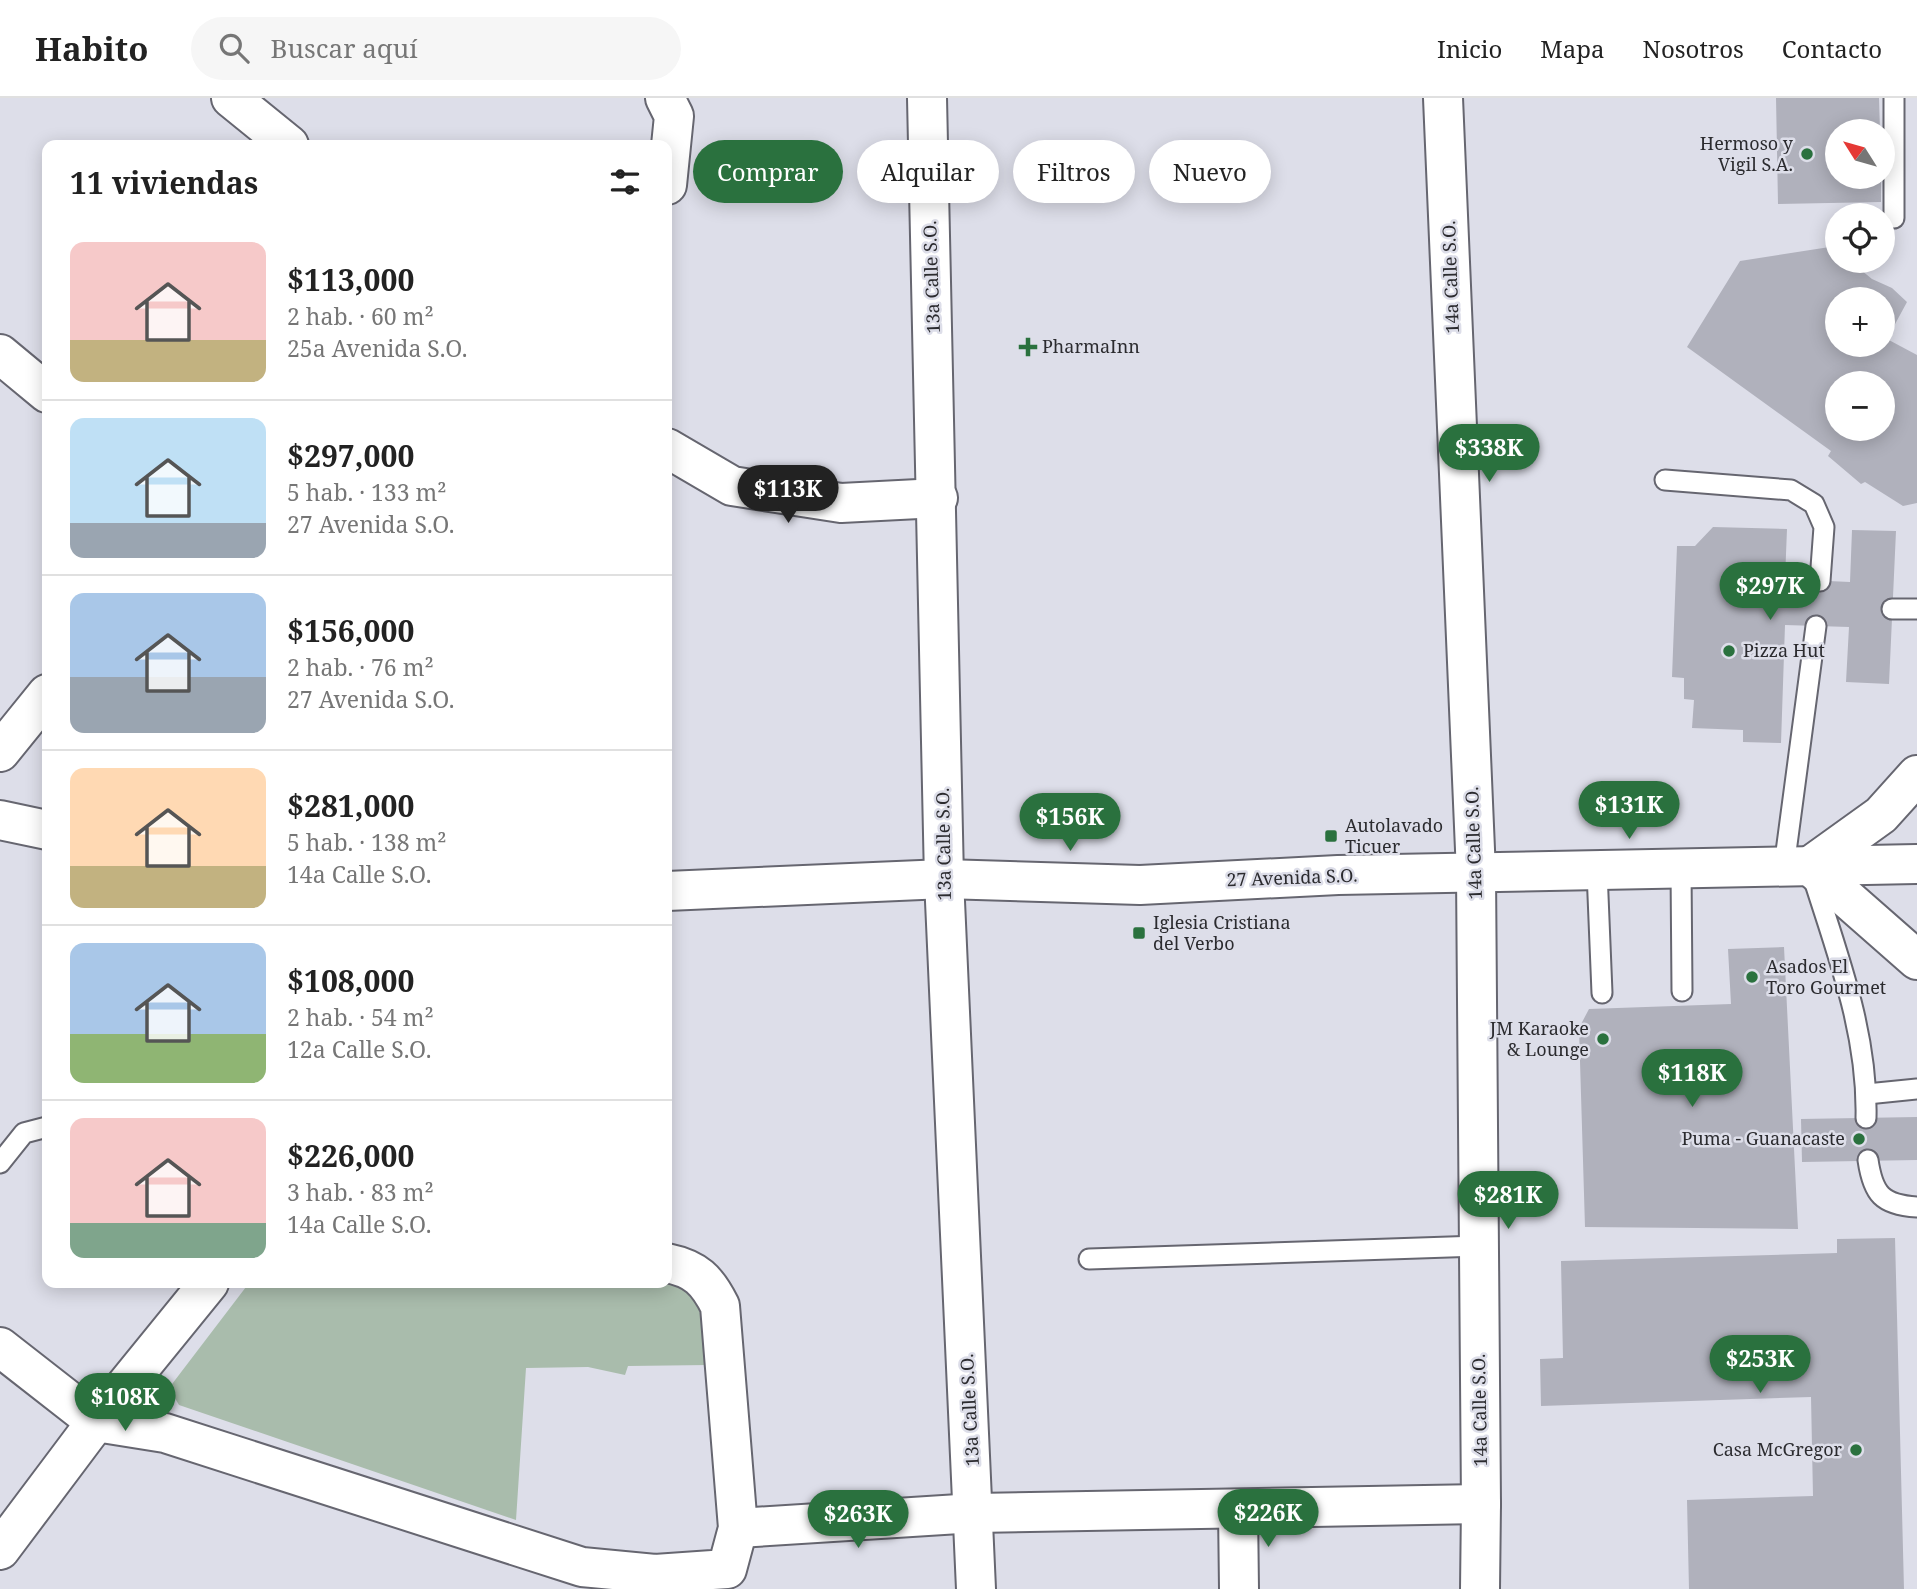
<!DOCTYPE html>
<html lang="es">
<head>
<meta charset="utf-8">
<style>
  :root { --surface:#fff; --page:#f6f6f6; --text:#222; --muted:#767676; --line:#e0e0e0; --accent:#2a713e }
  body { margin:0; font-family:"Noto Serif",serif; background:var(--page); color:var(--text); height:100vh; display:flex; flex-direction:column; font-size:26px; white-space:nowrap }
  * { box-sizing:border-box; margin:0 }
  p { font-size:23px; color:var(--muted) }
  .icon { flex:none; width:38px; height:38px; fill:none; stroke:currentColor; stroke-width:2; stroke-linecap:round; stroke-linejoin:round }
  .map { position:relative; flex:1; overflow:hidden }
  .sheet { position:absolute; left:42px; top:42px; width:630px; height:1148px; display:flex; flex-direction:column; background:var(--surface); border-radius:14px; box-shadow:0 4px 18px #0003 }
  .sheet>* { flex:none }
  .guide { position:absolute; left:693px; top:42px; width:665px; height:63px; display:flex; gap:14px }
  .needle { width:46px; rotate:307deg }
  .fabs { position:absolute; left:1825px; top:21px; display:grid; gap:14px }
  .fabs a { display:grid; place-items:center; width:70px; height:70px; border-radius:50%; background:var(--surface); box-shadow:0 4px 18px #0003; font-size:35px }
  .price { position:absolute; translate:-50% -60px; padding:0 16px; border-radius:24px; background:var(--accent); color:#fff; font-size:23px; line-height:46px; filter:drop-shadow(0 2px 4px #0008) }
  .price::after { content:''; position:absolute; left:50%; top:42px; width:21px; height:16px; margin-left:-10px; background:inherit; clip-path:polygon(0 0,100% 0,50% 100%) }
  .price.active { background:#222; color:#fff }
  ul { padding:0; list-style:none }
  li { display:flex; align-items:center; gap:21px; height:175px; padding:0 28px }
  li+li { border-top:2px solid var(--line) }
  li span { display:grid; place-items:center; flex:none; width:196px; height:140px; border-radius:14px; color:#555 }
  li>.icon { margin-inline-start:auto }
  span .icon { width:84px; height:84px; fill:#fffc; stroke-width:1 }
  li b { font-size:30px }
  h2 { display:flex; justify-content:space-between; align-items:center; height:84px; padding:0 28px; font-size:30px }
  .pill { padding:0 24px; border-radius:32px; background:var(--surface); box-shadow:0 4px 18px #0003; font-size:24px; line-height:63px }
  .pill.active { background:var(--accent); color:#fff }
  header { display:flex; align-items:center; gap:42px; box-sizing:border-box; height:98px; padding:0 35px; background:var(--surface); border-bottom:2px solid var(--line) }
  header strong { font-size:33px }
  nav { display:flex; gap:38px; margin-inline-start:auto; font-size:24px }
  .search { width:490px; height:63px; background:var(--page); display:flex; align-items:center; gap:18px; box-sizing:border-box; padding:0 24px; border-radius:38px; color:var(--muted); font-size:26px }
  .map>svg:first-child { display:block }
  .green { fill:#a9bcac }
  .building { fill:#b0b1bc; fill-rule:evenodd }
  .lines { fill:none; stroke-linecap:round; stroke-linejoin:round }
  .service-casing { stroke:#666670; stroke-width:23 }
  .minor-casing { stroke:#666670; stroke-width:42 }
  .secondary-casing { stroke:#666670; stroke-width:42 }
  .trunk-casing { stroke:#666670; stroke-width:42 }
  .service { stroke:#fff; stroke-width:19 }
  .minor { stroke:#fff; stroke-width:38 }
  .secondary { stroke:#fff; stroke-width:38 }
  .trunk { stroke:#fff; stroke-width:38 }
  .poi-dot { fill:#2a713e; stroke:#dddee9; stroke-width:2.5 }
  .labels { text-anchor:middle; stroke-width:5; stroke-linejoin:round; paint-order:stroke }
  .poi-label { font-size:18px; fill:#2b2b2f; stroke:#dddee9; text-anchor:start }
  .street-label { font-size:18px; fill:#2b2b2f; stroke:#dddee9 }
</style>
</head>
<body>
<header>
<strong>Habito</strong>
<div class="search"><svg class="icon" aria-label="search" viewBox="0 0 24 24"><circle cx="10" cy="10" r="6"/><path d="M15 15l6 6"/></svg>Buscar aquí</div>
<nav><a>Inicio</a><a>Mapa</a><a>Nosotros</a><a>Contacto</a></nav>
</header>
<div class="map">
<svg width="1917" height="1491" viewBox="0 0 1917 1491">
  <rect width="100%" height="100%" fill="#dddee9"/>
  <path class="green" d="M697 1184 708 1267 628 1268 625 1277 588 1269 526 1270 516 1422 179 1307 169 1290 249 1185Z"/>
  <g class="building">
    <path d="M1776 0H1879L1880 33H1838V79H1881V104L1778 106Z"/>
    <path d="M1836 148 1838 163H1850L1872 181 1892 190 1907 204 1887 241 1917 257V405L1903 408 1865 384 1861 386 1828 358 1831 353 1687 249 1740 163ZM1838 201H1883V247H1838ZM1838 285H1883V331H1838Z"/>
    <path d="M1713 429 1787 431 1785 481 1850 484 1852 432 1896 433 1889 586 1846 584 1849 529 1785 527 1781 645 1743 644V632L1692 630 1694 602 1684 601V580L1672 579 1677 448H1695Z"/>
    <path d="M1784 849 1798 1131 1585 1129 1579 930 1589 911 1731 906 1728 851Z"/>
    <path d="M1917 1019V1062L1802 1064 1801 1021Z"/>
    <path d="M1895 1140 1904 1491H1689L1687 1402 1813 1398 1811 1299 1541 1308 1540 1261 1563 1260 1561 1163 1837 1155V1141Z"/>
  </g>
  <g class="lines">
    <g class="service-casing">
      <g id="service">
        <path d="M1894 120V0"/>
        <path d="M1665 382 1791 392 1814 406 1824 429 1820 483"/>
        <path d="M1892 511H1917"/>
        <path d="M1784 769 1816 528"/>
        <path d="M1681 771 1682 893"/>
        <path d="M1597 773 1602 895"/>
        <path d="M1813 779C1838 858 1868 936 1866 1020"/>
        <path d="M1867 996 1917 991"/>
        <path d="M1868 1062C1873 1096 1882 1107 1917 1109"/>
        <path d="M0 1065 24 1035 47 1029"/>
        <path d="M1089 1161 1479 1148"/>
      </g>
    </g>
    <g class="minor-casing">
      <g id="minor">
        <path d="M231 0 289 47"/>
        <path d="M665 0 674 18 667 87"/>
        <path d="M927 0 944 781 976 1491"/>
        <path d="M1443 0 1476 775 1481 1406 1480 1491"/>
        <path d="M0 256 47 295"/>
        <path d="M667 350 732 388 841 405 938 400"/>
        <path d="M0 654 47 596"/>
        <path d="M0 1249 96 1324 165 1335 582 1469 655 1476 727 1471 738 1430 720 1208C707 1182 696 1171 667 1165"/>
        <path d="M1238 1411 1239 1491"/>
        <path d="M738 1430 975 1415 1481 1406"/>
        <path d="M0 1452 96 1324 209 1185"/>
      </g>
    </g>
    <g class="secondary-casing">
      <g id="secondary">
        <path d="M0 722 47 732"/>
        <path d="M667 793 944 781 1140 787 1338 777 1917 766"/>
      </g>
    </g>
    <g class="trunk-casing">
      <path id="trunk" d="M1917 677 1881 717 1810 768 1917 862"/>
    </g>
    <use href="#service" class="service"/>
    <use href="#minor" class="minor"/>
    <use href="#secondary" class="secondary"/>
    <use href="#trunk" class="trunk"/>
  </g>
  <g class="poi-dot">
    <circle cx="1807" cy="56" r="7"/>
    <path d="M1024.5 238.5h7v7h7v7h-7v7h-7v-7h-7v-7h7z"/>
    <circle cx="1729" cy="553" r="7"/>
    <rect x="1324" y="731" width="14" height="14" rx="3.5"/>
    <rect x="1132" y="828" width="14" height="14" rx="3.5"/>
    <circle cx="1752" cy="879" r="7"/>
    <circle cx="1603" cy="941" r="7"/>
    <circle cx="1859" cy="1041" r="7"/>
    <circle cx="1856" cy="1352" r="7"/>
  </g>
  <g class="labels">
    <g class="poi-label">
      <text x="1793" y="52" text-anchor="end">Hermoso y<tspan x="1793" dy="21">Vigil S.A.</tspan></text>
      <text x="1042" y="255">PharmaInn</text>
      <text x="1743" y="559">Pizza Hut</text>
      <text x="1345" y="734">Autolavado<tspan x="1345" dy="21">Ticuer</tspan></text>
      <text x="1153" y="831">Iglesia Cristiana<tspan x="1153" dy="21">del Verbo</tspan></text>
      <text x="1766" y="875">Asados El<tspan x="1766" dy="21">Toro Gourmet</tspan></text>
      <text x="1589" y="937" text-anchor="end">JM Karaoke<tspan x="1589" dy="21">&amp; Lounge</tspan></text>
      <text x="1845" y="1047" text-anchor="end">Puma - Guanacaste</text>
      <text x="1842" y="1358" text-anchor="end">Casa McGregor</text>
    </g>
    <g class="street-label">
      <text transform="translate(932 179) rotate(-92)" y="6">13a Calle S.O.</text>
      <text transform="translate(1451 179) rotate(-92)" y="6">14a Calle S.O.</text>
      <text transform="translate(1474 745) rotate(-92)" y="6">14a Calle S.O.</text>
      <text transform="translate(944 746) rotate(-91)" y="6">13a Calle S.O.</text>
      <text transform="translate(1292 780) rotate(-2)" y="6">27 Avenida S.O.</text>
      <text transform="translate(970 1312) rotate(-93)" y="6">13a Calle S.O.</text>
      <text transform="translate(1480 1312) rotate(-91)" y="6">14a Calle S.O.</text>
    </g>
  </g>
</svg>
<div class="fabs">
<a><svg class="needle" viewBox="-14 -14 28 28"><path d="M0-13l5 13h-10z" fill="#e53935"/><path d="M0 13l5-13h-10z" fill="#767676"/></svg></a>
<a><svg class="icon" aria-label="locate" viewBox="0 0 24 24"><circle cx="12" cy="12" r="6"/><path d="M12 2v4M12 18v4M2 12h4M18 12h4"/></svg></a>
<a>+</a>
<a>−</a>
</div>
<b class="price" style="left:1489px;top:386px">$338K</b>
<b class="price active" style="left:788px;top:427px">$113K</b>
<b class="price" style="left:1770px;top:524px">$297K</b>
<b class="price" style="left:1629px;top:743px">$131K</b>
<b class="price" style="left:1070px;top:755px">$156K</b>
<b class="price" style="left:1692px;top:1011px">$118K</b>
<b class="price" style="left:1508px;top:1133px">$281K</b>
<b class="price" style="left:1760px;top:1297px">$253K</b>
<b class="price" style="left:125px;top:1335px">$108K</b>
<b class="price" style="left:1268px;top:1451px">$226K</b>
<b class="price" style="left:858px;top:1452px">$263K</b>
<div class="guide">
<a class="pill active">Comprar</a>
<a class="pill">Alquilar</a>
<a class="pill">Filtros</a>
<a class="pill">Nuevo</a>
</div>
<section class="sheet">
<h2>11 viviendas<svg class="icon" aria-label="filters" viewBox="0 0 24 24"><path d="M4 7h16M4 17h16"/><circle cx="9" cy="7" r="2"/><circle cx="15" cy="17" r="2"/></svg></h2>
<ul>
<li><span style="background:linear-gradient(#f6c9c9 70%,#c2b280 0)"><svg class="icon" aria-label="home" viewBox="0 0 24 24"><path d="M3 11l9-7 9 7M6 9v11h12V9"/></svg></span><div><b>$113,000</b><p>2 hab. · 60 m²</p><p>25a Avenida S.O.</p></div></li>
<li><span style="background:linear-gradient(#bfe0f5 75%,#9aa5b1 0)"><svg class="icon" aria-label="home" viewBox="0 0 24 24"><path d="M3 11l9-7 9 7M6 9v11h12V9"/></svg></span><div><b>$297,000</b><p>5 hab. · 133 m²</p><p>27 Avenida S.O.</p></div></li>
<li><span style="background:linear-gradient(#a9c7e8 60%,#9aa5b1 0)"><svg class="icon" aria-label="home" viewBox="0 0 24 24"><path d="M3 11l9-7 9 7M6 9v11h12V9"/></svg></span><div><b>$156,000</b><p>2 hab. · 76 m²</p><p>27 Avenida S.O.</p></div></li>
<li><span style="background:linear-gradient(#ffd9b3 70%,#c2b280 0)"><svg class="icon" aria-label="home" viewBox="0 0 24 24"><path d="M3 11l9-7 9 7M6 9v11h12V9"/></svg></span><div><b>$281,000</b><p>5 hab. · 138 m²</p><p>14a Calle S.O.</p></div></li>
<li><span style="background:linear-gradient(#a9c7e8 65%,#8fb573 0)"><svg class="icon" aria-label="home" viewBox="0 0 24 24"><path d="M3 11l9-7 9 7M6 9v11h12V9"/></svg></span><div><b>$108,000</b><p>2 hab. · 54 m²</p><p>12a Calle S.O.</p></div></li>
<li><span style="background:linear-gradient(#f6c9c9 75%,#7fa58c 0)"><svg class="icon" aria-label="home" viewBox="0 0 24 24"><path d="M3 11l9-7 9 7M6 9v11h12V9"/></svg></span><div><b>$226,000</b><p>3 hab. · 83 m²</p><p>14a Calle S.O.</p></div></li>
</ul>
</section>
</div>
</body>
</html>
